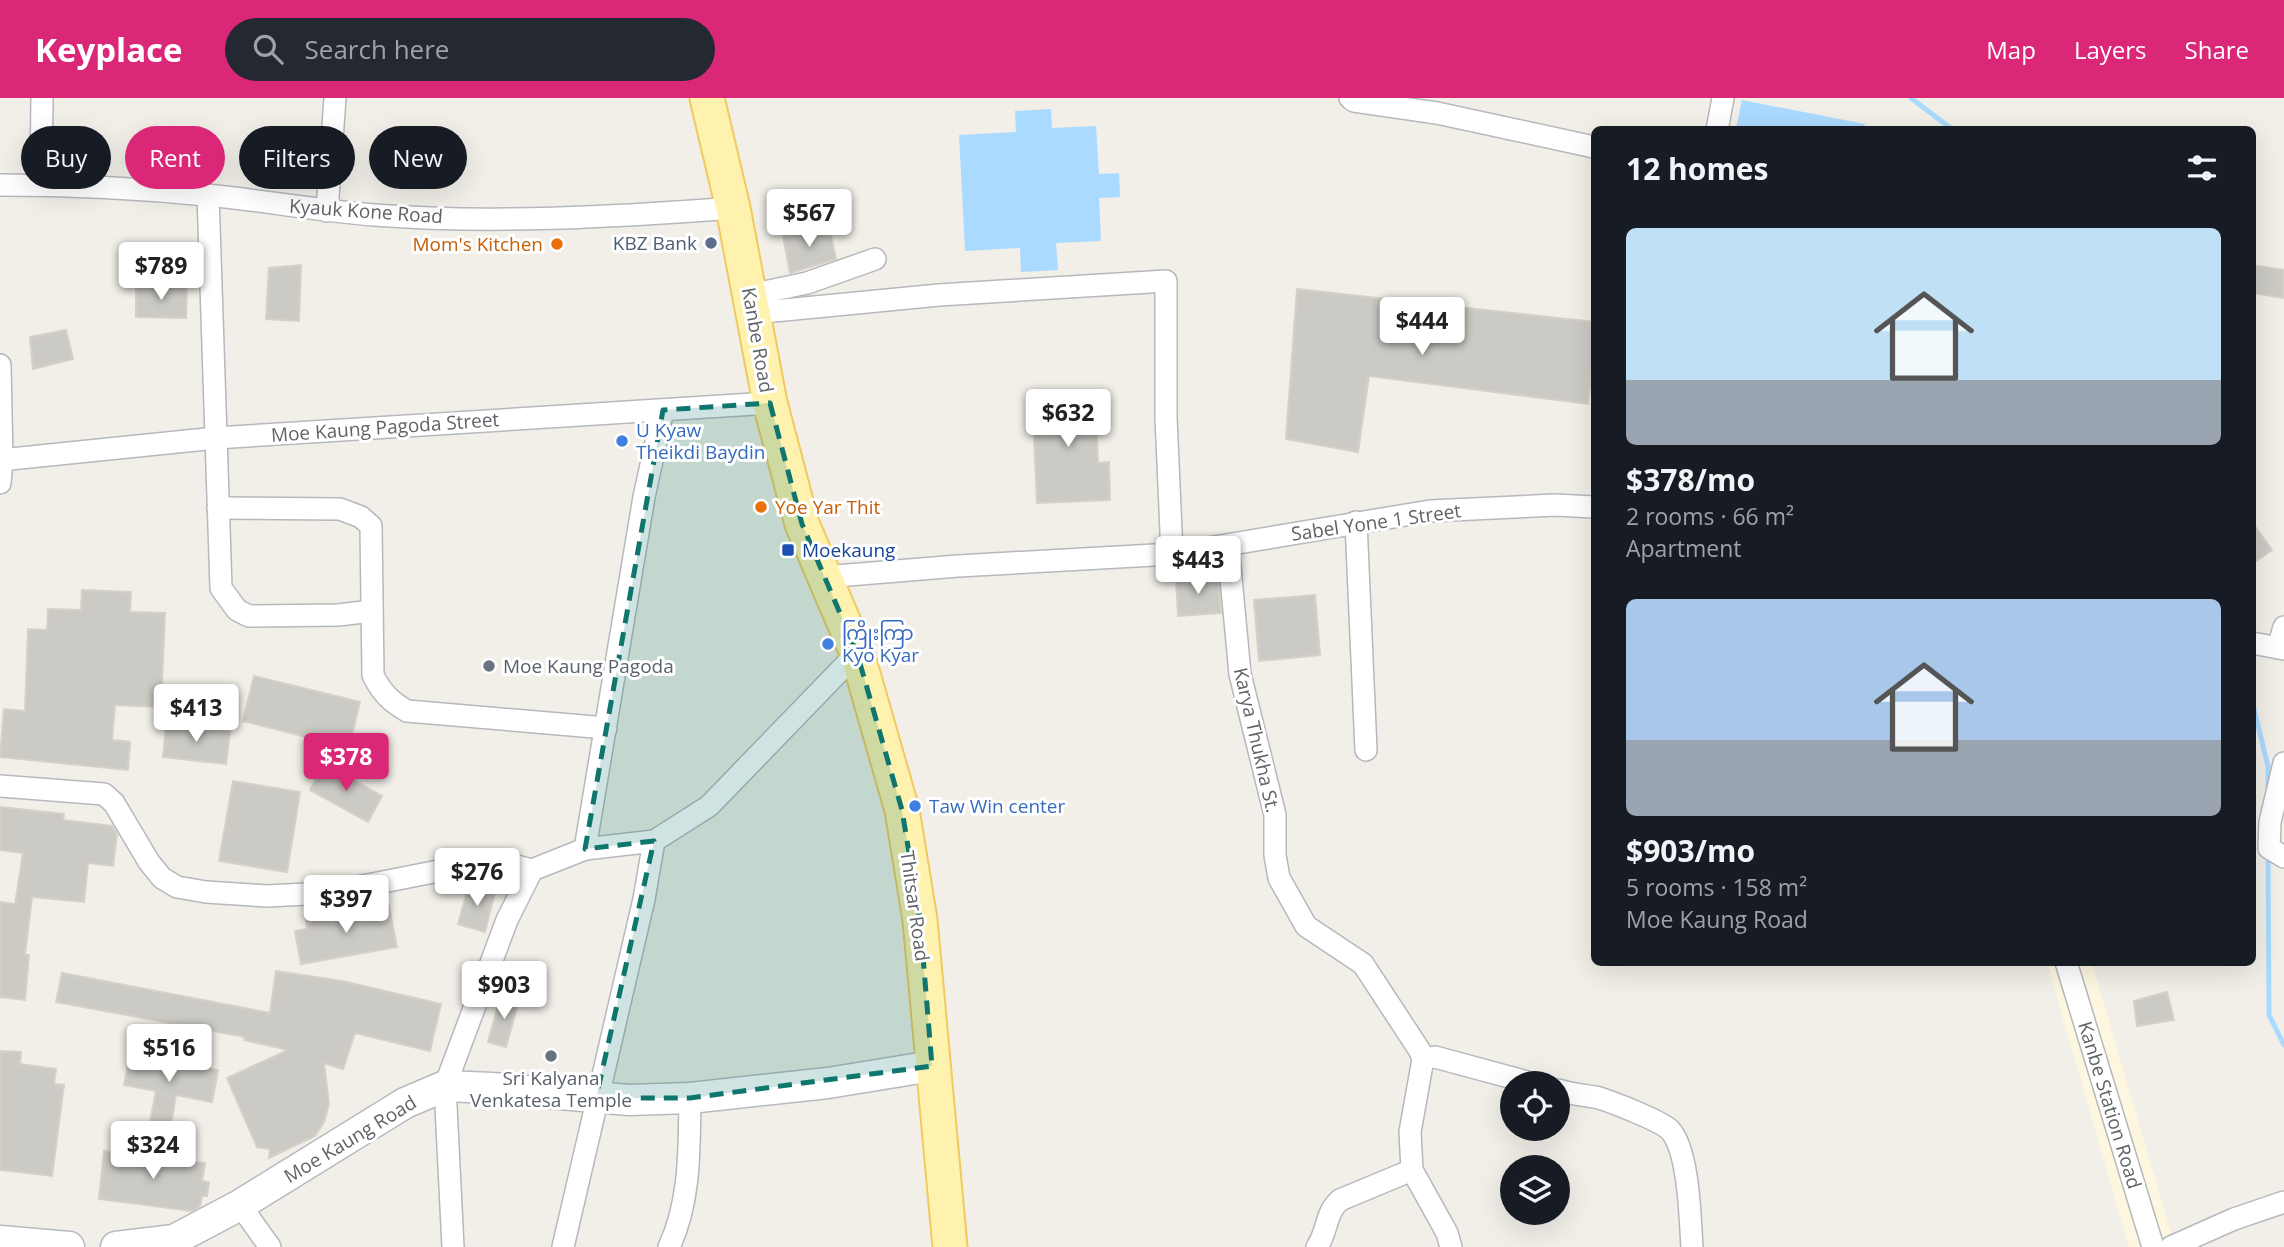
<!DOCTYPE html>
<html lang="en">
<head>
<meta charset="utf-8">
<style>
  :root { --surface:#171b24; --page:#242831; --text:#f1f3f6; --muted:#9ea1a6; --accent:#db2777 }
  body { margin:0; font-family:"Open Sans","Noto Sans Myanmar",sans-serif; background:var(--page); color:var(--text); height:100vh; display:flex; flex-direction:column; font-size:26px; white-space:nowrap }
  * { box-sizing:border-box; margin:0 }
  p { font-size:23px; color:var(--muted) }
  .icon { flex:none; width:38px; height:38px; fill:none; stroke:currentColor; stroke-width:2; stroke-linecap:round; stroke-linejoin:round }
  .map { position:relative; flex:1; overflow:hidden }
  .side { position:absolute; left:1591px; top:28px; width:665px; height:840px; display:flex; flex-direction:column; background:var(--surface); border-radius:10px; box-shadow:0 7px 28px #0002 }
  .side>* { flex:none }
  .banner { position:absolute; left:21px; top:28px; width:665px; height:63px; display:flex; gap:14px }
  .tools { position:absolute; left:1500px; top:973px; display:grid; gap:14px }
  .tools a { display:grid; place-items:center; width:70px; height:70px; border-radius:50%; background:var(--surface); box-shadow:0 7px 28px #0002; font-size:35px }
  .price { position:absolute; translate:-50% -60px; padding:0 16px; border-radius:7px; background:#fff; color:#222; font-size:23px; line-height:46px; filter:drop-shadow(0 2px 4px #0008) }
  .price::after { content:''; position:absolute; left:50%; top:42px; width:21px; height:16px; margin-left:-10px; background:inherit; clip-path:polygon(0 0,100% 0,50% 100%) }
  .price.active { background:var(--accent); color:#fff }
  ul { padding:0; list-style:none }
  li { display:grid; align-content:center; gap:14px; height:371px; padding:0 35px }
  li span { display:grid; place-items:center; height:217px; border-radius:10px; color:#555 }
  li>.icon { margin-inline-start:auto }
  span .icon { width:126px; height:126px; fill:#fffc; stroke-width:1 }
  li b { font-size:30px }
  h2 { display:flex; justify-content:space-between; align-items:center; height:84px; padding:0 35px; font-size:30px }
  .tag { padding:0 24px; border-radius:32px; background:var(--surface); box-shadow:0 7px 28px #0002; font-size:24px; line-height:63px }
  .tag.active { background:var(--accent); color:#fff }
  header { display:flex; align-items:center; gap:42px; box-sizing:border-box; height:98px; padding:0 35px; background:var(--accent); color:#fff }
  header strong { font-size:33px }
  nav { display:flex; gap:38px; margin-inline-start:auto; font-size:24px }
  .search { width:490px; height:63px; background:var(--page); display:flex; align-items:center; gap:18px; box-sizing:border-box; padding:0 24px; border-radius:38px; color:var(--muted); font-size:26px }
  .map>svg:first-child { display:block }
  .commercial { fill:#fef7e0 }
  .water { fill:#aadaff }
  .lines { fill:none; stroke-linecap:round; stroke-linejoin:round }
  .stream { stroke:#aadaff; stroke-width:5 }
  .building { fill:#cccac5; stroke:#d6d1c6; stroke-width:2 }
  .minor-casing { stroke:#b5b8bc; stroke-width:24 }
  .secondary-casing { stroke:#b6babf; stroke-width:33 }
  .primary-casing { stroke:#f2c960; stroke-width:37 }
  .minor { stroke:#fff; stroke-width:21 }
  .secondary { stroke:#fff; stroke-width:30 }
  .primary { stroke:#fff2af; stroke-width:33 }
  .marked { fill:#0f766e; fill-opacity:0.2; stroke:#0f766e; stroke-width:5; stroke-dasharray:14 9; stroke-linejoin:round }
  .service-dot { fill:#5c6f8a; stroke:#fff; stroke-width:2.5 }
  .food-dot { fill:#e8710a; stroke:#fff; stroke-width:2.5 }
  .shop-dot { fill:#3f7fe0; stroke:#fff; stroke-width:2.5 }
  .transit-dot { fill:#1a4fb4; stroke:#fff; stroke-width:2.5 }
  .worship-dot { fill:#6b7280; stroke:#fff; stroke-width:2.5 }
  .labels { text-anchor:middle; stroke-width:6; stroke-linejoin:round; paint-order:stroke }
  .street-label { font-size:19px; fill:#5f6368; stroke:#fff }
  .service-label { font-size:19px; fill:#4e5e75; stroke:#fff; text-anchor:end }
  .food-label { font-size:19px; fill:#c56008; stroke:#fff; text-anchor:end }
  .shop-label { font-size:19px; fill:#366cbe; stroke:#fff; text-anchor:start }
  .transit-label { font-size:19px; fill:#164399; stroke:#fff; text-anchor:start }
  .worship-label { font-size:19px; fill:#5b616d; stroke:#fff; text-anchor:start }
</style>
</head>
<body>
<header>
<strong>Keyplace</strong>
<div class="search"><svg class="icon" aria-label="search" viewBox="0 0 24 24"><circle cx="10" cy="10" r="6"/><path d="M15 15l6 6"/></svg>Search here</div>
<nav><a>Map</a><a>Layers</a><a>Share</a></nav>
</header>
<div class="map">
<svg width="2284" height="1149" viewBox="0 0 2284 1149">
  <rect width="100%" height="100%" fill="#f1efe8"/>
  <path class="commercial" d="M2047 865H2092L2175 1149H2129Z"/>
  <g class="water">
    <path d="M1742 2 1865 26 1864 31H1736Z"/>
    <path d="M1051 11 1052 30 1096 28 1099 76 1119 75 1120 99 1099 100 1101 143 1056 145 1058 172 1021 174 1020 150 965 153 959 37 1016 34 1015 13Z"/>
  </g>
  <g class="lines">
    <g class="stream">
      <path d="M1911 0 1953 32"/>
      <path d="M2252 603 2268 668V693"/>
      <path d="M2268 755 2269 917 2284 947"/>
    </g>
  </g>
  <g class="building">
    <path d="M829 129 836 161 790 175 783 138Z"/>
    <path d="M301 167 299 223 266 221 269 170Z"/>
    <path d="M2252 167 2284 172V200L2252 195Z"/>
    <path d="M136 188H187L186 220 136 219Z"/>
    <path d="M1297 191 1594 224V252L1588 306 1369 278 1358 354 1286 341Z"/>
    <path d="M66 232 73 261 33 271 30 239Z"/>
    <path d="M1095 293 1098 365 1109 364 1110 402 1037 405 1032 295Z"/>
    <path d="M2252 424 2272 452 2252 466Z"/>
    <path d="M1218 477 1221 515 1178 518 1176 480Z"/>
    <path d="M82 492 131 494 130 514 165 515 161 609 115 607 112 642 130 644 128 672 0 659 4 611 25 613 28 531 47 532 48 511 81 512Z"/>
    <path d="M1315 497 1320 557 1259 563 1254 502Z"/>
    <path d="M254 578 360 604 349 650 243 623Z"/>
    <path d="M166 627 230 634 226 666 163 659Z"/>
    <path d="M324 666 382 698 368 724 310 692Z"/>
    <path d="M233 683 300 694 287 774 219 763Z"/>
    <path d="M0 709 64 716 63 722 112 728 117 736 113 768 88 765 84 804 32 799 25 857H29L25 902 0 899V804L15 806 23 755 0 752Z"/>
    <path d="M469 787 495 794 485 834 458 826Z"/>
    <path d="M389 808 397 849 301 866 295 833 307 831 306 822Z"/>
    <path d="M276 873 342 883 441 906 430 953 355 935 343 971 324 965 329 1006 324 1024 315 1038 269 1060 270 1051 257 1049 227 980 288 952 244 942 245 939 56 904 62 875 270 915Z"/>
    <path d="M2167 894 2174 922 2137 928 2134 903Z"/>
    <path d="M501 897 519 902 506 949 488 944Z"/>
    <path d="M0 953 21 954 20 966 56 971 54 986 64 987 52 1078 0 1072Z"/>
    <path d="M130 955 218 972 212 1004 176 997 170 1033 149 1029 156 993 124 987Z"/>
    <path d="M104 1053 205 1065 202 1083 209 1084 207 1098H202L200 1108 192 1113 99 1101Z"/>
  </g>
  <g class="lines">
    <g class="minor-casing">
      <g id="minor">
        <path d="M1350 0 1354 3 1437 15 1594 49"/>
        <path d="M1717 32 1723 0"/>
        <path d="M0 87C69 87 137 90 206 97 262 102 318 113 374 117 493 126 614 119 733 110"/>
        <path d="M41 87 42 0"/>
        <path d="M208 97 221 490 237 512 249 518 338 517 372 513"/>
        <path d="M327 113 335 0"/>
        <path d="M750 197 807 185 875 161"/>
        <path d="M753 215 939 197 1166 183V320L1172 456"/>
        <path d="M0 267 2 362 0 385"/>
        <path d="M0 362 216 340 770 305"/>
        <path d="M218 410 340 411 361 419 371 428 373 577C381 594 391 604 407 613L606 630"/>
        <path d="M1356 424 1366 652"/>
        <path d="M1228 448 1240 576 1275 717V757L1279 780 1306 828 1363 866 1420 953 1423 961 1410 1034 1412 1072 1447 1135 1451 1149"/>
        <path d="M824 479 958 468 1172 456 1430 413 1555 407 1594 409"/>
        <path d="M2252 545 2284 551"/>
        <path d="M2278 550 2284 529"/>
        <path d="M2284 665 2270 724 2269 750 2284 759"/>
        <path d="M0 688 104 696 114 705 149 764 162 780 177 789 206 794 267 798 327 795 469 767 505 765 532 772"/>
        <path d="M585 751 644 399 663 312"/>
        <path d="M2066 864 2153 1149"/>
        <path d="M1423 961 1435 959 1531 985"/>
        <path d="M1558 992C1570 996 1582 997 1595 999 1608 1002 1661 1023 1670 1032 1689 1053 1690 1120 1692 1149"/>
        <path d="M240 1107 270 1149"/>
        <path d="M453 1149 445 988 507 822 532 772 585 751 654 743 709 708 857 555"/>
        <path d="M563 1149 644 801 654 743"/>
        <path d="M669 1149C691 1102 689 1050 690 1000"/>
        <path d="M1317 1149C1328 1133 1325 1115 1340 1102L1412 1072"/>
        <path d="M2171 1149 2234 1121 2284 1104"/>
      </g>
    </g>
    <g class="secondary-casing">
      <g id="secondary">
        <path d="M0 1143 69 1149"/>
        <path d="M116 1149 174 1142 240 1107 405 1005 445 988 492 990 629 1002 690 1000 828 985 932 968"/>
      </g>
    </g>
    <g class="primary-casing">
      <path id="primary" d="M707 0 733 110 770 305 802 426 857 555 902 712 920 822 950 1149"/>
    </g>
    <use href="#minor" class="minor"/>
    <use href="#secondary" class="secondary"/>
    <use href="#primary" class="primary"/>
  </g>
  <path class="marked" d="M770 305 802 426 857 555 902 712 920 822 932 968 690 1000H596L654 743 585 751 663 312Z"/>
  <circle class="service-dot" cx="711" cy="145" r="7"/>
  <g class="food-dot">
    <circle cx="557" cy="146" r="7"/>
    <circle cx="761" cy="409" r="7"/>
  </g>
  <g class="shop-dot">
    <circle cx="622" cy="343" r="7"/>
    <circle cx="828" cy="546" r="7"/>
    <circle cx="915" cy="708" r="7"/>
  </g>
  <rect class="transit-dot" x="781" y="445" width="14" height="14" rx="3.5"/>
  <g class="worship-dot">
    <circle cx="489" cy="568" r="7"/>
    <circle cx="551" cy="958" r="7"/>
  </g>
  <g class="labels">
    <g class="street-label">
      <text transform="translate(366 113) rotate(4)" y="7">Kyauk Kone Road</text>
      <text transform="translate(758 242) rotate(80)" y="7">Kanbe Road</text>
      <text transform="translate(385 329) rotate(-4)" y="7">Moe Kaung Pagoda Street</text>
      <text transform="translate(1376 424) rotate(-8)" y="7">Sabel Yone 1 Street</text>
      <text transform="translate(1257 642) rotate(77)" y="7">Karya Thukha St.</text>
      <text transform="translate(915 808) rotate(82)" y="7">Thitsar Road</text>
      <text transform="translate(2110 1007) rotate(73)" y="7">Kanbe Station Road</text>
      <text transform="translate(350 1041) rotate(-31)" y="7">Moe Kaung Road</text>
    </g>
    <g class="service-label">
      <text x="697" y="152">KBZ Bank</text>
    </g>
    <g class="food-label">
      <text x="543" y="153">Mom's Kitchen</text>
      <text x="775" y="416" text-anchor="start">Yoe Yar Thit</text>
    </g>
    <g class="shop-label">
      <text x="636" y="339">U Kyaw<tspan x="636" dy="22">Theikdi Baydin</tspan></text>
      <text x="842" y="542">ကြိုးကြာ<tspan x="842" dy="22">Kyo Kyar</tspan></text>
      <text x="929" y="715">Taw Win center</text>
    </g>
    <g class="transit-label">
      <text x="802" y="459">Moekaung</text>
    </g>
    <g class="worship-label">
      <text x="503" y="575">Moe Kaung Pagoda</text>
      <text x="551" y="987" text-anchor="middle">Sri Kalyana<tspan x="551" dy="22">Venkatesa Temple</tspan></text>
    </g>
  </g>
</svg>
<div class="tools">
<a><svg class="icon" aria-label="locate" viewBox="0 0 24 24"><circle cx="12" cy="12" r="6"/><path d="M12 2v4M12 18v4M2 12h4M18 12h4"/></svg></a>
<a><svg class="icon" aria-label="layers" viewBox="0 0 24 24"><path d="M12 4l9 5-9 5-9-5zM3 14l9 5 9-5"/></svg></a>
</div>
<b class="price" style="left:809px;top:151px">$567</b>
<b class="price" style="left:161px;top:204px">$789</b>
<b class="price" style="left:1422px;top:259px">$444</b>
<b class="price" style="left:1068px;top:351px">$632</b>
<b class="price" style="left:1198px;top:498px">$443</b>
<b class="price" style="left:196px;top:646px">$413</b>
<b class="price active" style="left:346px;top:695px">$378</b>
<b class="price" style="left:477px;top:810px">$276</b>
<b class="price" style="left:346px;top:837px">$397</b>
<b class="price" style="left:504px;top:923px">$903</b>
<b class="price" style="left:169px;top:986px">$516</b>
<b class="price" style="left:153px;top:1083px">$324</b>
<div class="banner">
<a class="tag">Buy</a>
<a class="tag active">Rent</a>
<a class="tag">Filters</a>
<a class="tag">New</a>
</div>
<section class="side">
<h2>12 homes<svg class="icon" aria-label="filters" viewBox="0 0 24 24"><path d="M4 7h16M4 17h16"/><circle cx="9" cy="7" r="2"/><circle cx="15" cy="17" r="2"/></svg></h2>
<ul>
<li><span style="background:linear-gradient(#bfe0f5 70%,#9aa5b1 0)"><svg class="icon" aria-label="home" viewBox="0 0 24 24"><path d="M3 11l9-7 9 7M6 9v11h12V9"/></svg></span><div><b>$378/mo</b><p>2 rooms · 66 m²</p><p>Apartment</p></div></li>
<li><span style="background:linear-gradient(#a9c7e8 65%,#9aa5b1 0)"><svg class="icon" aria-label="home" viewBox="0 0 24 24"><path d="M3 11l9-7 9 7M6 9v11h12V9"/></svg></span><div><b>$903/mo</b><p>5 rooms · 158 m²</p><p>Moe Kaung Road</p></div></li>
</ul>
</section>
</div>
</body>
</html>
